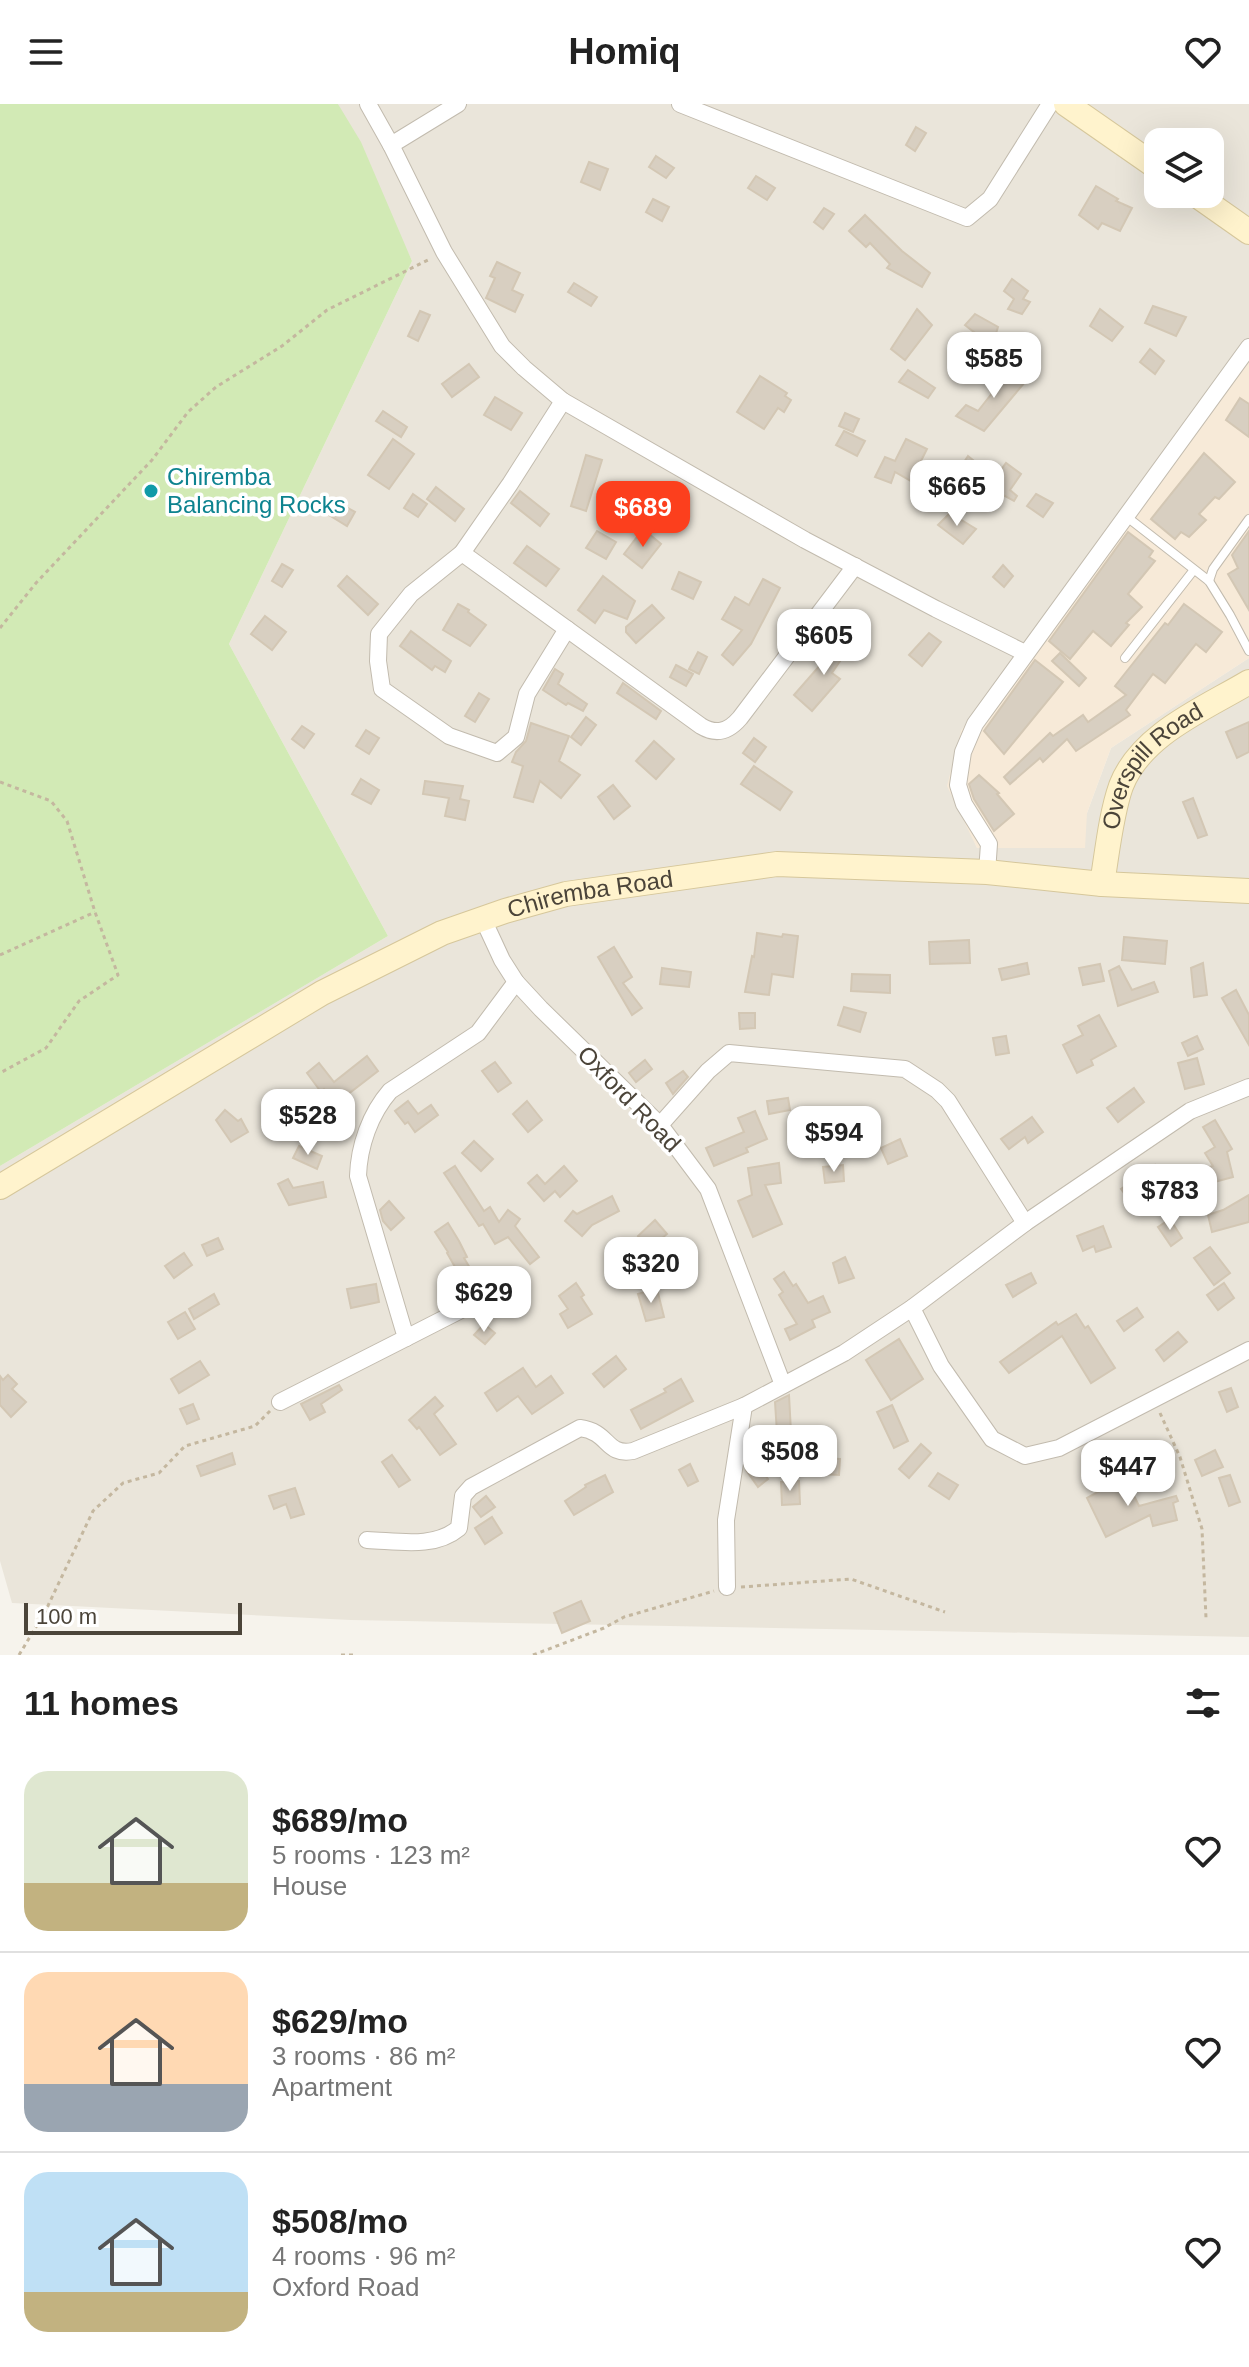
<!DOCTYPE html>
<html lang="en">
<head>
<meta charset="utf-8">
<style>
  :root { --surface:#fff; --page:#f6f6f6; --text:#222; --muted:#767676; --line:#e0e0e0; --accent:#fc3f1d }
  body { margin:0; font-family:Helvetica,sans-serif; background:var(--page); color:var(--text); height:100vh; display:flex; flex-direction:column; font-size:30px; white-space:nowrap }
  * { box-sizing:border-box; margin:0 }
  p { font-size:26px; color:var(--muted) }
  .icon { flex:none; width:44px; height:44px; fill:none; stroke:currentColor; stroke-width:2; stroke-linecap:round; stroke-linejoin:round }
  .map { position:relative; height:1551px; overflow:hidden }
  .details { display:flex; flex-direction:column; background:var(--surface); flex:1 }
  .details>* { flex:none }
  .buttons { position:absolute; left:1144px; top:24px; display:grid; gap:16px }
  .buttons a { display:grid; place-items:center; width:80px; height:80px; border-radius:16px; background:var(--surface); box-shadow:0 8px 32px #0002; font-size:40px }
  .scale { position:absolute; left:24px; bottom:20px; width:218px; box-sizing:border-box; padding-left:8px; border:4px solid #4b4439; border-top:0; font-size:22px; line-height:28px; white-space:nowrap; color:#4b4439; -webkit-text-stroke:6px #fff; paint-order:stroke }
  .price { position:absolute; translate:-50% -68px; padding:0 18px; border-radius:16px; background:#fff; color:#222; font-size:26px; line-height:52px; filter:drop-shadow(0 2px 4px #0008) }
  .price::after { content:''; position:absolute; left:50%; top:48px; width:24px; height:18px; margin-left:-12px; background:inherit; clip-path:polygon(0 0,100% 0,50% 100%) }
  .price.selected { background:var(--accent); color:#fff }
  ul { padding:0; list-style:none }
  li { display:flex; align-items:center; gap:24px; height:200px; padding:0 24px }
  li+li { border-top:2px solid var(--line) }
  li span { display:grid; place-items:center; flex:none; width:224px; height:160px; border-radius:24px; color:#555 }
  li>.icon { margin-inline-start:auto }
  span .icon { width:96px; height:96px; fill:#fffc; stroke-width:1 }
  li b { font-size:34px }
  h2 { display:flex; justify-content:space-between; align-items:center; height:96px; padding:0 24px; font-size:34px }
  header { display:flex; justify-content:space-between; align-items:center; height:104px; padding:0 24px; background:var(--surface); font-size:36px; font-weight:700 }
  .map>svg:first-child { display:block }
  .residential { fill:#eae5da; fill-rule:evenodd }
  .commercial { fill:#f7ead8 }
  .green { fill:#d2eab5 }
  .building { fill:#d8cfc1; stroke:#d3c7b4; stroke-width:2 }
  .lines { fill:none; stroke-linecap:round; stroke-linejoin:round }
  .lane-casing { stroke:#c2bbae; stroke-width:10 }
  .street-casing { stroke:#c2bbae; stroke-width:18 }
  .secondary-casing { stroke:#d6c79b; stroke-width:26 }
  .path { stroke:#c4b79f; stroke-width:3; stroke-dasharray:4 4; stroke-linecap:butt }
  .lane { stroke:#fff; stroke-width:8 }
  .street { stroke:#fff; stroke-width:16 }
  .secondary { stroke:#fff3cd; stroke-width:24 }
  .culture-dot { fill:#0f9aa8; stroke:#fff; stroke-width:3 }
  .labels { text-anchor:middle; stroke-width:7; stroke-linejoin:round; paint-order:stroke }
  .culture-label { font-size:24px; fill:#0d838f; stroke:#fff; text-anchor:start }
  .street-label { font-size:24px; fill:#4b4439; stroke:#fff }
</style>
</head>
<body>
<header><svg class="icon" aria-label="menu" viewBox="0 0 24 24"><path d="M4 6h16M4 12h16M4 18h16"/></svg>Homiq<svg class="icon" aria-label="heart" viewBox="0 0 24 24"><path d="M12 20l-8-8c-3-5 5-10 8-4 3-6 11-1 8 4z"/></svg></header>
<div class="map">
<svg width="1249" height="1551" viewBox="0 0 1249 1551">
  <rect width="100%" height="100%" fill="#f6f3ec"/>
  <path class="residential" d="M338 0H1249V237L961 627 973 734 977 744 1087 709 1111 644 1249 554V1533L351 1516 12 1499 0 1457V1062L388 832 229 540 412 157ZM1158 38H1210V90H1158Z"/>
  <path class="commercial" d="M1249 237V554L1111 644 1087 709 1085 744H977L947 682 961 627Z"/>
  <path class="green" d="M0 0H338L361 38 412 157 229 540 388 832 0 1062Z"/>
  <g class="building">
    <path d="M916 23 926 29 915 47 906 41Z"/>
    <path d="M656 52 674 64 666 74 649 63Z"/>
    <path d="M589 58 608 65 600 86 581 78Z"/>
    <path d="M756 72 775 84 767 96 748 84Z"/>
    <path d="M1096 82 1118 95 1116 97 1132 104 1120 127 1102 119 1098 125 1079 111Z"/>
    <path d="M653 95 669 103 662 117 646 108Z"/>
    <path d="M824 104 834 110 823 125 814 118Z"/>
    <path d="M865 111 902 147 930 169 922 183 887 164 890 160 870 139 866 143 849 127Z"/>
    <path d="M497 158 520 169 512 186 523 191 515 208 486 194 495 174 490 172Z"/>
    <path d="M1012 175 1028 187 1023 195 1030 198 1022 210 1008 205 1014 195 1004 187Z"/>
    <path d="M574 179 597 193 591 202 568 188Z"/>
    <path d="M1153 202 1186 213 1176 232 1145 219Z"/>
    <path d="M917 205 932 221 905 256 891 245Z"/>
    <path d="M1100 205 1123 223 1112 237 1090 222Z"/>
    <path d="M420 207 430 211 418 237 408 232Z"/>
    <path d="M975 210 998 223 992 242 965 221Z"/>
    <path d="M1150 245 1164 257 1155 270 1140 258Z"/>
    <path d="M1006 259 1025 278 984 327 956 312 966 301 978 307 1004 274 996 268Z"/>
    <path d="M469 260 479 273 452 293 442 280Z"/>
    <path d="M908 266 935 284 928 294 899 278Z"/>
    <path d="M760 272 787 289 785 292 791 296 784 308 778 304 764 325 737 308Z"/>
    <path d="M495 293 522 309 511 326 484 311Z"/>
    <path d="M1240 294 1249 300V333L1226 316Z"/>
    <path d="M383 307 407 323 401 333 376 317Z"/>
    <path d="M845 309 859 315 853 328 839 322Z"/>
    <path d="M844 327 865 337 857 352 836 341Z"/>
    <path d="M393 335 414 350 389 385 368 371Z"/>
    <path d="M906 335 927 345 911 377 895 368 891 379 875 373 885 353 895 357Z"/>
    <path d="M1204 349 1235 378 1219 395 1215 393 1199 410 1206 416 1189 433 1181 428 1175 435 1151 415Z"/>
    <path d="M586 351 602 356 586 407 571 402Z"/>
    <path d="M968 352 995 374 1006 359 1021 370 1010 386 1017 392 1014 397 970 373 967 377 955 372Z"/>
    <path d="M436 383 464 405 455 417 427 395Z"/>
    <path d="M520 387 549 410 540 422 511 399Z"/>
    <path d="M413 390 427 400 418 413 404 404Z"/>
    <path d="M1036 390 1053 399 1043 413 1027 402Z"/>
    <path d="M332 395 355 408 347 422 324 408Z"/>
    <path d="M950 409 976 425 963 440 938 421Z"/>
    <path d="M643 425 661 440 642 464 624 450Z"/>
    <path d="M597 427 616 438 606 455 586 444Z"/>
    <path d="M1249 427V506L1228 470 1238 464 1232 451Z"/>
    <path d="M1128 428 1153 447 1149 453 1155 457 1128 490 1142 503 1126 519 1129 521 1111 542 1093 527 1070 555 1049 537Z"/>
    <path d="M527 442 559 465 546 482 514 459Z"/>
    <path d="M282 460 293 466 282 483 272 477Z"/>
    <path d="M1003 461 1013 472 1004 483 993 473Z"/>
    <path d="M679 468 701 478 693 495 672 485Z"/>
    <path d="M347 472 378 500 368 511 338 482Z"/>
    <path d="M603 472 635 497 627 515 604 506 595 519 578 506Z"/>
    <path d="M763 475 780 484 751 540 733 561 722 551 742 526 722 515 735 493 749 501Z"/>
    <path d="M458 500 469 506 468 508 486 521 470 542 443 526Z"/>
    <path d="M1184 500 1222 528 1206 548 1196 540 1165 579 1153 570 1126 606 1130 611 1076 647 1067 635 1043 658 1040 654 1010 680 1004 673 1050 629 1053 632 1083 611 1088 618 1126 591 1115 582 1165 519 1168 521Z"/>
    <path d="M652 501 664 514 636 539 626 528V523Z"/>
    <path d="M265 512 286 528 272 546 251 530Z"/>
    <path d="M411 527 451 557 445 568 435 562 432 566 400 542Z"/>
    <path d="M846 529 855 535 832 569 840 575 812 607 794 591 822 559 824 561Z"/>
    <path d="M929 529 941 538 922 562 909 551Z"/>
    <path d="M698 548 707 553 699 570 689 565Z"/>
    <path d="M1060 549 1086 574 1079 582 1052 557Z"/>
    <path d="M1035 556 1063 578 1004 650 984 627Z"/>
    <path d="M676 561 693 570 686 582 670 573Z"/>
    <path d="M555 565 563 570 558 580 587 600 583 607 568 599 566 601 543 586Z"/>
    <path d="M623 579 661 607 656 615 617 589Z"/>
    <path d="M479 589 489 595 475 618 465 612Z"/>
    <path d="M586 613 596 621 581 641 571 633Z"/>
    <path d="M1249 618V648L1237 654 1226 628Z"/>
    <path d="M531 619 569 632 559 657 580 671 561 694 540 677 533 698 514 693 523 662 512 658 516 648 526 637Z"/>
    <path d="M302 622 314 630 304 644 292 635Z"/>
    <path d="M366 626 379 634 369 650 356 642Z"/>
    <path d="M754 634 766 643 755 658 743 649Z"/>
    <path d="M654 637 674 655 656 675 636 657Z"/>
    <path d="M754 662 792 688 780 706 741 680Z"/>
    <path d="M979 671 999 689 997 690 1014 710 994 727 974 695 969 680Z"/>
    <path d="M361 675 379 686 371 700 352 690Z"/>
    <path d="M425 677 463 682 460 695 469 697 465 716 445 712 449 694 423 690Z"/>
    <path d="M613 681 630 702 614 715 598 693Z"/>
    <path d="M1193 694 1207 731 1198 734 1183 698Z"/>
    <path d="M757 829 782 833 783 830 798 832 793 873 772 870 769 891 745 888 752 852 754 853Z"/>
    <path d="M1124 833 1167 837 1165 860 1122 856Z"/>
    <path d="M969 836 970 859 930 860 929 838Z"/>
    <path d="M614 843 632 873 623 879 642 904 632 911 598 853Z"/>
    <path d="M1027 859 1029 870 1002 876 999 865Z"/>
    <path d="M1203 859 1207 891 1194 893 1191 864Z"/>
    <path d="M1100 860 1104 877 1083 881 1079 864Z"/>
    <path d="M1119 862 1132 886 1154 878 1158 888 1118 902 1109 867Z"/>
    <path d="M662 864 691 868 689 883 660 880Z"/>
    <path d="M852 870 890 871V889L851 887Z"/>
    <path d="M1236 886 1249 911V941L1222 894Z"/>
    <path d="M844 903 866 909 860 928 838 921Z"/>
    <path d="M739 909H755V924L740 925Z"/>
    <path d="M1099 911 1116 942 1091 956 1093 961 1077 969 1063 941 1083 931 1078 922Z"/>
    <path d="M1006 932 1009 949 996 951 993 934Z"/>
    <path d="M1197 932 1203 945 1188 952 1182 939Z"/>
    <path d="M367 952 378 967 343 994 340 990 333 996 324 985 321 988 307 969 319 959 334 978Z"/>
    <path d="M1197 954 1204 980 1185 985 1178 959Z"/>
    <path d="M645 956 652 965 636 978 629 969Z"/>
    <path d="M495 958 511 979 498 988 482 967Z"/>
    <path d="M683 967 688 973 673 990 666 979Z"/>
    <path d="M1134 984 1144 998 1118 1018 1107 1004Z"/>
    <path d="M788 994 790 1006 769 1010 767 997Z"/>
    <path d="M408 997 418 1010 431 1001 438 1011 415 1028 408 1018 405 1020 395 1007Z"/>
    <path d="M527 997 542 1016 528 1028 513 1010Z"/>
    <path d="M225 1006 238 1017 241 1015 248 1028 231 1038 216 1016Z"/>
    <path d="M755 1007 767 1035 746 1044 748 1048 714 1062 706 1044 744 1028 738 1014Z"/>
    <path d="M1032 1013 1043 1028 1028 1039 1025 1033 1009 1045 1001 1035Z"/>
    <path d="M1215 1016 1232 1045 1227 1048 1233 1073 1207 1080 1187 1094 1175 1077 1187 1069 1213 1062 1205 1049 1215 1043 1203 1023Z"/>
    <path d="M900 1035 907 1052 888 1060 881 1044Z"/>
    <path d="M474 1037 493 1055 481 1067 462 1049Z"/>
    <path d="M299 1042 322 1052 317 1065 293 1054Z"/>
    <path d="M779 1059 781 1079 765 1081 782 1120 753 1133 738 1097 752 1091 748 1064Z"/>
    <path d="M843 1061 844 1077 825 1079 823 1063Z"/>
    <path d="M1155 1061 1167 1078 1134 1102 1121 1085Z"/>
    <path d="M455 1062 484 1107 490 1103 499 1118 508 1106 520 1115 515 1122 539 1153 530 1160 508 1133 495 1140 483 1120 479 1122 444 1069Z"/>
    <path d="M564 1062 577 1077 560 1093 555 1087 544 1097 528 1079 537 1071 545 1080Z"/>
    <path d="M288 1075 293 1084 323 1078 326 1093 289 1101 278 1080Z"/>
    <path d="M1249 1091V1118L1212 1128 1208 1111 1223 1106Z"/>
    <path d="M612 1092 619 1107 592 1121 582 1132 565 1117 573 1107 577 1110Z"/>
    <path d="M389 1097 404 1114 391 1126 383 1117 380 1106Z"/>
    <path d="M1170 1115 1182 1134 1171 1142 1158 1123Z"/>
    <path d="M655 1116 667 1130 649 1145 638 1132Z"/>
    <path d="M448 1119 459 1137 467 1153 464 1154 479 1179 466 1187 452 1165 455 1163 447 1149 448 1148 435 1128Z"/>
    <path d="M1103 1122 1111 1143 1096 1148 1094 1142 1083 1147 1077 1132Z"/>
    <path d="M218 1134 223 1145 207 1152 202 1141Z"/>
    <path d="M1210 1143 1230 1169 1214 1181 1194 1154Z"/>
    <path d="M184 1149 192 1161 174 1174 165 1162Z"/>
    <path d="M845 1153 854 1174 839 1179 833 1159Z"/>
    <path d="M784 1168 793 1182 796 1180 808 1199 823 1192 830 1208 812 1216 815 1223 790 1236 785 1225 797 1220 779 1191 783 1188 774 1175Z"/>
    <path d="M1031 1169 1036 1179 1013 1193 1006 1181Z"/>
    <path d="M576 1179 584 1191 581 1193 592 1210 568 1224 560 1210 568 1205 559 1192Z"/>
    <path d="M1224 1179 1234 1194 1218 1206 1207 1191Z"/>
    <path d="M376 1180 379 1198 351 1204 347 1185Z"/>
    <path d="M657 1185 664 1213 646 1217 638 1190Z"/>
    <path d="M214 1190 219 1200 194 1215 189 1205Z"/>
    <path d="M1137 1204 1143 1213 1124 1227 1117 1217Z"/>
    <path d="M185 1208 195 1225 178 1235 168 1218Z"/>
    <path d="M1076 1210 1085 1224 1088 1222 1115 1264 1091 1279 1062 1232 1009 1269 1000 1258 1056 1218 1058 1221Z"/>
    <path d="M484 1220 495 1229 485 1240 474 1231Z"/>
    <path d="M1178 1228 1187 1238 1164 1257 1156 1246Z"/>
    <path d="M899 1235 923 1275 891 1296 866 1256Z"/>
    <path d="M616 1252 626 1265 604 1283 593 1270Z"/>
    <path d="M200 1257 209 1271 179 1289 171 1275Z"/>
    <path d="M523 1264 536 1283 551 1272 563 1289 532 1310 518 1292 497 1307 485 1289Z"/>
    <path d="M8 1271 17 1280 12 1285 26 1298 11 1313 0 1301V1272L3 1276Z"/>
    <path d="M681 1275 693 1297 641 1325 631 1306 666 1288 664 1285Z"/>
    <path d="M339 1281 342 1286 321 1300 325 1308 310 1316 301 1300Z"/>
    <path d="M1231 1284 1238 1303 1227 1308 1219 1288Z"/>
    <path d="M789 1291 791 1328 777 1329 775 1298Z"/>
    <path d="M435 1293 443 1302 434 1310 456 1340 440 1351 419 1323 417 1325 409 1316Z"/>
    <path d="M193 1300 199 1315 187 1320 180 1305Z"/>
    <path d="M892 1301 908 1337 894 1344 877 1308Z"/>
    <path d="M921 1340 931 1349 909 1374 899 1365Z"/>
    <path d="M1215 1346 1223 1363 1202 1372 1195 1356Z"/>
    <path d="M232 1349 235 1360 201 1372 197 1362Z"/>
    <path d="M392 1351 410 1376 399 1383 382 1358Z"/>
    <path d="M800 1353 840 1355 839 1371 800 1369Z"/>
    <path d="M756 1359 768 1375 758 1383 746 1366Z"/>
    <path d="M690 1360 698 1377 688 1382 679 1366Z"/>
    <path d="M938 1369 958 1381 949 1395 929 1382Z"/>
    <path d="M605 1371 613 1388 574 1411 565 1397 586 1383 585 1381Z"/>
    <path d="M1230 1371 1240 1398 1229 1402 1219 1374Z"/>
    <path d="M1125 1373 1139 1402 1176 1392 1178 1397 1173 1399 1177 1416 1153 1422 1150 1411 1106 1433 1087 1394Z"/>
    <path d="M799 1377 800 1400 782 1401 781 1378Z"/>
    <path d="M295 1384 304 1410 291 1414 286 1400 274 1405 269 1392Z"/>
    <path d="M486 1392 495 1403 481 1413 473 1403Z"/>
    <path d="M492 1413 502 1429 485 1440 475 1424Z"/>
    <path d="M581 1497 590 1517 562 1529 554 1509Z"/>
  </g>
  <g class="lines">
    <g class="lane-casing">
      <g id="lane">
        <path d="M1127 413 1209 477 1230 511 1249 547"/>
        <path d="M1209 477 1213 465 1249 415"/>
        <path d="M1125 554 1193 467"/>
      </g>
    </g>
    <g class="street-casing">
      <g id="street">
        <path d="M368 0 391 41 444 148 502 242 524 264 563 297 805 436 936 505 1025 549"/>
        <path d="M680 0 967 114 990 95 1050 0"/>
        <path d="M391 41 458 0"/>
        <path d="M563 297 510 380 462 449 411 490 379 530 378 557 382 585 449 632 497 649 516 633 527 590 567 525"/>
        <path d="M462 449 701 622C716 631 728 628 740 614L855 462"/>
        <path d="M987 768 989 740 964 700 958 681 963 648 975 620 1249 243"/>
        <path d="M483 815 502 856 516 878 541 905 660 1021 708 1085 783 1281"/>
        <path d="M660 1021 708 967 729 949 905 965 937 986 948 997 1025 1119"/>
        <path d="M912 1204 941 1262 992 1335 1025 1352 1059 1344 1249 1246"/>
        <path d="M406 1234 508 1182"/>
        <path d="M280 1298 406 1234 358 1072C359 1042 370 1010 390 987L478 929 516 878"/>
        <path d="M367 1436C398 1437 434 1445 459 1424L463 1392 471 1383 580 1324C610 1328 605 1352 633 1347L744 1302"/>
        <path d="M727 1483 726 1416 744 1302 844 1249 912 1204 1025 1119 1190 1007 1249 983"/>
      </g>
    </g>
    <g class="secondary-casing">
      <g id="secondary">
        <path d="M1066 0 1158 64"/>
        <path d="M1195 90 1249 128"/>
        <path id="s1" d="M1102 780C1107 750 1111 710 1121 682 1141 630 1204 605 1249 578"/>
        <path id="s2" d="M0 1083 322 889 442 829 505 807 566 790 777 760 987 768 1102 780 1249 787"/>
      </g>
    </g>
    <g class="path">
      <path d="M0 524 36 479 152 356 188 308 216 283 282 242 327 206 430 155"/>
      <path d="M0 678 51 697 67 717 95 808 118 871 79 897 46 944 0 969"/>
      <path d="M0 851 95 808"/>
      <path d="M1160 1309 1180 1353 1202 1425 1206 1514"/>
      <path d="M741 1483 851 1475 945 1508"/>
      <path d="M19 1551 45 1508 93 1407 123 1379 159 1369 185 1342 255 1322 270 1307"/>
      <path d="M341 1551H354"/>
      <path d="M533 1551 604 1524 624 1513 714 1487"/>
    </g>
    <use href="#lane" class="lane"/>
    <use href="#street" class="street"/>
    <use href="#secondary" class="secondary"/>
  </g>
  <circle class="culture-dot" cx="151" cy="387" r="8"/>
  <g class="labels">
    <g class="culture-label">
      <text x="167" y="381">Chiremba<tspan x="167" dy="28">Balancing Rocks</tspan></text>
    </g>
    <g class="street-label">
      <text dy="8" stroke="none"><textPath href="#s1" startOffset="134">Overspill Road</textPath></text>
      <text dy="8" stroke="none"><textPath href="#s2" startOffset="664">Chiremba Road</textPath></text>
      <text transform="translate(629 995) rotate(46)" y="8">Oxford Road</text>
    </g>
  </g>
</svg>
<div class="buttons">
<a><svg class="icon" aria-label="layers" viewBox="0 0 24 24"><path d="M12 4l9 5-9 5-9-5zM3 14l9 5 9-5"/></svg></a>
</div>
<div class="scale">100 m</div>
<b class="price" style="left:994px;top:296px">$585</b>
<b class="price" style="left:957px;top:424px">$665</b>
<b class="price selected" style="left:643px;top:445px">$689</b>
<b class="price" style="left:824px;top:573px">$605</b>
<b class="price" style="left:308px;top:1053px">$528</b>
<b class="price" style="left:834px;top:1070px">$594</b>
<b class="price" style="left:1170px;top:1128px">$783</b>
<b class="price" style="left:651px;top:1201px">$320</b>
<b class="price" style="left:484px;top:1230px">$629</b>
<b class="price" style="left:790px;top:1389px">$508</b>
<b class="price" style="left:1128px;top:1404px">$447</b>
</div>
<section class="details">
<h2>11 homes<svg class="icon" aria-label="filters" viewBox="0 0 24 24"><path d="M4 7h16M4 17h16"/><circle cx="9" cy="7" r="2"/><circle cx="15" cy="17" r="2"/></svg></h2>
<ul>
<li><span style="background:linear-gradient(#dfe7d0 70%,#c2b280 0)"><svg class="icon" aria-label="home" viewBox="0 0 24 24"><path d="M3 11l9-7 9 7M6 9v11h12V9"/></svg></span><div><b>$689/mo</b><p>5 rooms · 123 m²</p><p>House</p></div><svg class="icon" aria-label="heart" viewBox="0 0 24 24"><path d="M12 20l-8-8c-3-5 5-10 8-4 3-6 11-1 8 4z"/></svg></li>
<li><span style="background:linear-gradient(#ffd9b3 70%,#9aa5b1 0)"><svg class="icon" aria-label="home" viewBox="0 0 24 24"><path d="M3 11l9-7 9 7M6 9v11h12V9"/></svg></span><div><b>$629/mo</b><p>3 rooms · 86 m²</p><p>Apartment</p></div><svg class="icon" aria-label="heart" viewBox="0 0 24 24"><path d="M12 20l-8-8c-3-5 5-10 8-4 3-6 11-1 8 4z"/></svg></li>
<li><span style="background:linear-gradient(#bfe0f5 75%,#c2b280 0)"><svg class="icon" aria-label="home" viewBox="0 0 24 24"><path d="M3 11l9-7 9 7M6 9v11h12V9"/></svg></span><div><b>$508/mo</b><p>4 rooms · 96 m²</p><p>Oxford Road</p></div><svg class="icon" aria-label="heart" viewBox="0 0 24 24"><path d="M12 20l-8-8c-3-5 5-10 8-4 3-6 11-1 8 4z"/></svg></li>
</ul>
</section>
</body>
</html>
